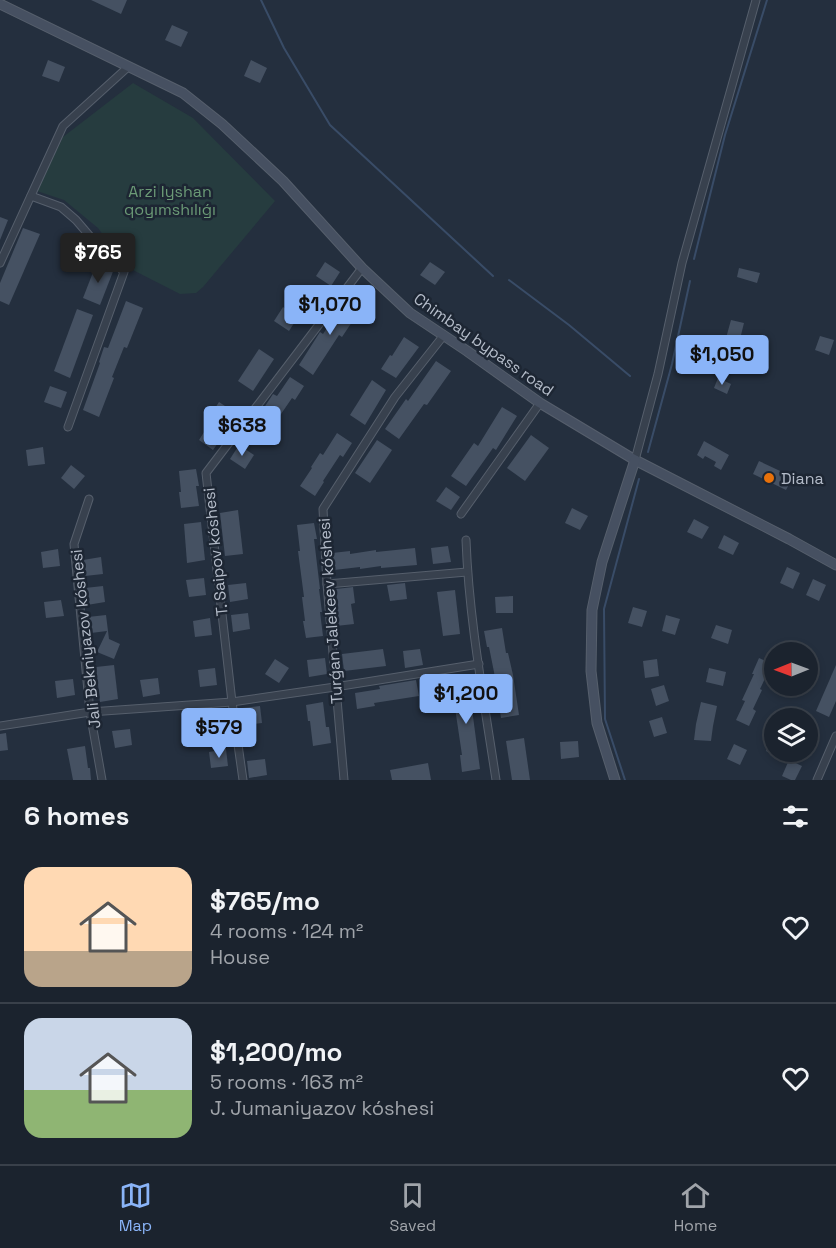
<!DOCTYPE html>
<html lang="en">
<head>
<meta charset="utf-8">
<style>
  :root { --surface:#1b232e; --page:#242b36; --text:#f1f3f6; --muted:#a0a4aa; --line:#39404a; --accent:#8ab4f8 }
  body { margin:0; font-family:"Space Grotesk",sans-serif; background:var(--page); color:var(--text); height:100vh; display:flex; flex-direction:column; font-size:22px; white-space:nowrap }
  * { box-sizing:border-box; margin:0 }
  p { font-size:20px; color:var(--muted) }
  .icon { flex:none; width:33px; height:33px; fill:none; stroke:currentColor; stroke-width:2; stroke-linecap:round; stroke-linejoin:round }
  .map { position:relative; height:780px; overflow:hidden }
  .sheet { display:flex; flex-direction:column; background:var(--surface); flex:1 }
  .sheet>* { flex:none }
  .needle { width:39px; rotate:269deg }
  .controls { position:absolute; left:764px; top:642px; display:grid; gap:12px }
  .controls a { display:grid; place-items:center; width:54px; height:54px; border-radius:50%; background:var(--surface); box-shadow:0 3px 9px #0003,0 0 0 2px var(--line); font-size:30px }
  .price { position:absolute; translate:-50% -51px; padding:0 14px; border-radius:6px; background:var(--accent); color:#111; font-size:20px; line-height:39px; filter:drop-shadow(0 2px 3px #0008) }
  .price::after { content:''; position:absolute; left:50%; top:36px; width:18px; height:14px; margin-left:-9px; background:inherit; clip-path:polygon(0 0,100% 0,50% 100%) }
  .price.on { background:#222; color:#fff }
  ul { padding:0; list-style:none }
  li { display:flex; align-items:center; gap:18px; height:150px; padding:0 24px }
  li+li { border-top:2px solid var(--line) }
  li span { display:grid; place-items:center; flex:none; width:168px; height:120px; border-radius:18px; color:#555 }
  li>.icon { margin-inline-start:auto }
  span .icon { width:72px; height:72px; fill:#fffc; stroke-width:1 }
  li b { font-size:26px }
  h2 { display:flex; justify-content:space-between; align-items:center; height:72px; padding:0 24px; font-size:26px }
  .tab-bar { display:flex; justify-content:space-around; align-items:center; height:84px; border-top:2px solid var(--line); background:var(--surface); font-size:16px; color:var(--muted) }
  .tab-bar a { display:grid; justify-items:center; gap:3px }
  .tab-bar .on { color:var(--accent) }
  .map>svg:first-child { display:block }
  .green { fill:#263c3f }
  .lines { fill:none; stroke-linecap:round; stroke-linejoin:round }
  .stream { stroke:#394c67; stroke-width:2 }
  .building { fill:#455162 }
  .street-casing { stroke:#565f6c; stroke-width:9 }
  .secondary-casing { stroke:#565f6c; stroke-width:11 }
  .street { stroke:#38414e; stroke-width:7 }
  .secondary { stroke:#465061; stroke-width:9 }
  .food-dot { fill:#e8710a; stroke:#1d2633; stroke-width:2 }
  .labels { text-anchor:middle; stroke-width:5; stroke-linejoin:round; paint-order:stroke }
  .park-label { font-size:16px; fill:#6b9a76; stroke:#1d2633 }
  .street-label { font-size:16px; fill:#b4bcc9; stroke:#1d2633 }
  .poi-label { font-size:16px; fill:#b4bcc9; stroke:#1d2633; text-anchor:start }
</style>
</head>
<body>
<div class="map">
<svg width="836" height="780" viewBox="0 0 836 780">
  <rect width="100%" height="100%" fill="#242f3e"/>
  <path class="green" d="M133 83 193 118 275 201 203 287 196 293 180 294 127 267 98 228 64 200 37 191 63 137Z"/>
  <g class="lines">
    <g class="stream">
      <path d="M261 0 284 48 330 125 493 276"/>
      <path d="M694 259 725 135 767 0"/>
      <path d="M509 280 569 325 630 376"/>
      <path d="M648 452 672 364 690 281"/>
      <path d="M625 780 605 719 604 609 639 479"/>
    </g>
  </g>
  <g class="building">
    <path d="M91 0H127L121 14Z"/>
    <path d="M172 25 188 32 181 47 165 40Z"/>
    <path d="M48 60 65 67 59 82 42 76Z"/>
    <path d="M251 60 267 68 260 83 244 76Z"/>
    <path d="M0 217 8 220 0 240Z"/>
    <path d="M23 228 40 234 9 305 0 301V283Z"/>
    <path d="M97 262 114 269 100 305 83 298Z"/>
    <path d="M325 262 340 272 331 286 316 276Z"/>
    <path d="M430 262 445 272 435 285 420 275Z"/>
    <path d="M739 268 760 273 757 283 737 277Z"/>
    <path d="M347 297 362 307 342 337 339 335 313 375 299 365 320 332 323 334Z"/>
    <path d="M126 301 143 308 127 348 124 347 112 377 114 378 99 417 83 410 100 363 99 362 104 347 108 348Z"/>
    <path d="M283 307 298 317 289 331 274 321Z"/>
    <path d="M77 309 93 315 70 378 54 371Z"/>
    <path d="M731 320 744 323 740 339 743 340 739 356 732 353V350L721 347 723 337 726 338Z"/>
    <path d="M820 336 834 340 829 355 815 350Z"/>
    <path d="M404 337 419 347 396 378 381 369 390 355 392 356Z"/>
    <path d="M259 349 274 359 253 391 238 381Z"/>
    <path d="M436 361 451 371 427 405 424 404 399 439 385 429 406 399 408 401Z"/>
    <path d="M290 377 304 386 295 400 292 398 266 436 252 426 273 394 277 396Z"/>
    <path d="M718 378 731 384 727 394 714 388Z"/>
    <path d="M372 380 386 390 365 425 350 415Z"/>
    <path d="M50 386 67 392 61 408 44 402Z"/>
    <path d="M219 402 234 412 220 434 223 436 213 450 199 440 213 418 210 416Z"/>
    <path d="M502 407 517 416 496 450 493 448 466 486 451 476 474 443 478 446Z"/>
    <path d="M337 433 352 443 343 457 340 455 323 481 324 482 315 496 300 486 312 468 311 467 320 453 323 455Z"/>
    <path d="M531 435 549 448 525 481 507 468Z"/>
    <path d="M377 440 392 450 370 483 355 473Z"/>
    <path d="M704 441 729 455 721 470 714 466 716 462 705 456 703 459 697 455Z"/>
    <path d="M239 445 254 455 245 469 230 459Z"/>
    <path d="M43 447 45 464 28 466 26 450Z"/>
    <path d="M759 461 793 477 786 490 753 474Z"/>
    <path d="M71 465 85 476 74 489 61 478Z"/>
    <path d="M196 469 199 486H196L199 506 181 508 179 492H181L179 471Z"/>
    <path d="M446 487 460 497 451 510 436 501Z"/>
    <path d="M572 508 588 516 580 530 565 523Z"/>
    <path d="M238 510 243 554 225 556 220 513Z"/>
    <path d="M694 519 709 527 702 539 687 532Z"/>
    <path d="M201 522 205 560 187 563 184 524Z"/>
    <path d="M314 523 317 539H314L320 589H319L322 612H320L323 636 306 638 303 621H305L302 597H304L298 551H300L297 525Z"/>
    <path d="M724 535 739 543 733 555 718 548Z"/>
    <path d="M448 546 451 562 433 564 431 548Z"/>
    <path d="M415 548 417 565 381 568V566L360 569V567L334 570 332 553 350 551V554L376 550V552Z"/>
    <path d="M58 549 60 566 43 568 41 552Z"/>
    <path d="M101 557 103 574 85 576 83 560Z"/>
    <path d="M787 567 800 573 793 589 780 583Z"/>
    <path d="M204 578 206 595 189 597 186 580Z"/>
    <path d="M813 579 826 585 819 601 806 595Z"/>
    <path d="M246 583 248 599 230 602 228 585Z"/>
    <path d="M405 583 407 599 390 601 387 585Z"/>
    <path d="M103 586 105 602 87 605 85 588Z"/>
    <path d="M353 587 355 603 351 604 354 624 336 626 335 610 338 609 336 589Z"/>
    <path d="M455 590 460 634 443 636 437 592Z"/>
    <path d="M513 596V613H496L495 597Z"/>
    <path d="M61 600 64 616 46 618 44 602Z"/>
    <path d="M633 607 647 611 642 627 628 623Z"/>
    <path d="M248 613 250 629 233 632 231 615Z"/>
    <path d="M106 615 109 639 120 644 114 659 97 652 107 631 91 633 88 617Z"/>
    <path d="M666 615 680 619 675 635 662 631Z"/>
    <path d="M210 618 212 635 195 637 193 621Z"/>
    <path d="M716 625 732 630 728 644 711 638Z"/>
    <path d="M502 628 506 653H508L513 675 519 715 501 718 494 672 489 647H487L484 631Z"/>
    <path d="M383 649 386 666 344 671 342 654Z"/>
    <path d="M420 649 423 665 405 668 403 651Z"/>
    <path d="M325 658 327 674 309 677 307 660Z"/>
    <path d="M759 658 772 664 760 689 762 690 753 709 756 711 749 726 736 720 745 701 742 700 754 674H752Z"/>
    <path d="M275 659 289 668 279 683 265 674Z"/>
    <path d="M657 659 659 676 645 678 643 661Z"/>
    <path d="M114 665 118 699 100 702 96 667Z"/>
    <path d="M836 665V701L829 717 816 711Z"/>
    <path d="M215 668 217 685 200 687 198 670Z"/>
    <path d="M709 668 726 672 723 686 706 682Z"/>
    <path d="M158 678 160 694 143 697 140 680Z"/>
    <path d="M73 679 75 695 57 698 55 681Z"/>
    <path d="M468 679 480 769 462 772 460 755H462L451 681Z"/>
    <path d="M416 680 419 696 374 703 375 706 357 709 355 693 380 689 379 686Z"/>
    <path d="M664 685 669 701 656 706 651 689Z"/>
    <path d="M323 702 326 727H329L331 743 313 746 310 721H308L306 705Z"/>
    <path d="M701 702 717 706 713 726 711 741 694 740 696 724Z"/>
    <path d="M260 706 262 723 244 725 242 708Z"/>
    <path d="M662 717 667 733 654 737 649 721Z"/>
    <path d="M130 729 132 745 115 748 112 731Z"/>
    <path d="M6 733 8 750 0 751V734Z"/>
    <path d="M774 733V755L766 751Z"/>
    <path d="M524 738 530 780H512L506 741Z"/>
    <path d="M578 741 579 757 561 759 560 742Z"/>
    <path d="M734 744 747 750 740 765 727 759Z"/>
    <path d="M85 746 88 768H90L91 780H73L67 749Z"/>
    <path d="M226 749 228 766 211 768 209 752Z"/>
    <path d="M265 759 267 775 249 778 247 761Z"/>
    <path d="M789 760 802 766 795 780H791L782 776Z"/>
    <path d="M428 763 431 780H392L390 770Z"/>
  </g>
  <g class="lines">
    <g class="street-casing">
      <g id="street">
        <path d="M31 196 61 207 76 220 94 241 124 272 68 427"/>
        <path d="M0 263 63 126 128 67"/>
        <path d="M635 460 658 374 682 263 756 0"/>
        <path d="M89 499 74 544 90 712 102 780"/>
        <path d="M461 514 540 403"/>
        <path d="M466 540C469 620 484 700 496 780"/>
        <path d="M327 584 467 572"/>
        <path d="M0 726 90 712 232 702 335 687 479 664"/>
        <path d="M243 780 232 702 206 473 362 268"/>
        <path d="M344 780 327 584 323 509 395 397 444 335"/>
        <path d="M817 780 836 736"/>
      </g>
    </g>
    <g class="secondary-casing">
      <g id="secondary">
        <path d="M0 4 183 93 222 124 283 181 362 268 410 313 467 351 540 403 635 460 789 539 836 565"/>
        <path d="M615 780 597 723 591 671 592 610 602 562 635 460"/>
      </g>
    </g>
    <use href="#street" class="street"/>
    <use href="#secondary" class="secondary"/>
  </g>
  <circle class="food-dot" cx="769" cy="478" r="6"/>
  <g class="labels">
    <g class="park-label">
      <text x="170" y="197">Arzi Iyshan<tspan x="170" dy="18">qoyımshılıǵı</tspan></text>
    </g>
    <g class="street-label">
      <text transform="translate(484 344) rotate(35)" y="6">Chimbay bypass road</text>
      <text transform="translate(215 552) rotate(-96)" y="6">T. Saipov kóshesi</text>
      <text transform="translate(330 611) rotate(-94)" y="6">Turǵan Jalekeev kóshesi</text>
      <text transform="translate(85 639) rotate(-96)" y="6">Jali Bekniyazov kóshesi</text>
    </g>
    <g class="poi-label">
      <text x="781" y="484">Diana</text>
    </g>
  </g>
</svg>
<div class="controls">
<a><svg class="needle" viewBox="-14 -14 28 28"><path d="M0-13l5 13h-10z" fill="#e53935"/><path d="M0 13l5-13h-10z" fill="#a0a4aa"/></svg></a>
<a><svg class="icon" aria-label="layers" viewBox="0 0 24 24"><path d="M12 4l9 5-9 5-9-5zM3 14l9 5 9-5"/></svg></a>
</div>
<b class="price on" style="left:98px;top:284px">$765</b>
<b class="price" style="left:330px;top:336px">$1,070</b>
<b class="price" style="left:722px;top:386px">$1,050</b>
<b class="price" style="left:242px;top:457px">$638</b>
<b class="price" style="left:466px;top:725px">$1,200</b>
<b class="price" style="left:219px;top:759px">$579</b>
</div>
<section class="sheet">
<h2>6 homes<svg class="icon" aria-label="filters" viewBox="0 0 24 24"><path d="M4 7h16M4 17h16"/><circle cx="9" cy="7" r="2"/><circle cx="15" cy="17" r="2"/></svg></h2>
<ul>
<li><span style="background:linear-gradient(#ffd9b3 70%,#b9a48a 0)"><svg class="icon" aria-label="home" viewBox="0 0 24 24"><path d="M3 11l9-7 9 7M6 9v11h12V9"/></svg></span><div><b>$765/mo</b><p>4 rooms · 124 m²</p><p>House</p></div><svg class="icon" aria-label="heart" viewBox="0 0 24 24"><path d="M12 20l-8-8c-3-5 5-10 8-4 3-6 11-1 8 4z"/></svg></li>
<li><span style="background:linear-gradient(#c9d6e8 60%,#8fb573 0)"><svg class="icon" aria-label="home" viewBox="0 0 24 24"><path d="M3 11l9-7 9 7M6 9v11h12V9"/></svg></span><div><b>$1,200/mo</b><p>5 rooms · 163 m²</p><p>J. Jumaniyazov kóshesi</p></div><svg class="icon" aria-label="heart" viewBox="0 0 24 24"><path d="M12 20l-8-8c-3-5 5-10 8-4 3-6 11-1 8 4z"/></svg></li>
</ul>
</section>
<nav class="tab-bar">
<a class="on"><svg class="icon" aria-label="map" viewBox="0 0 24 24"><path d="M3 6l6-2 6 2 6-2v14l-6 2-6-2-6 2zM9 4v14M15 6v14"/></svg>Map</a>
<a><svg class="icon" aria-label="saved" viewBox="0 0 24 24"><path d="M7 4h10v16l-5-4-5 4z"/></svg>Saved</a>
<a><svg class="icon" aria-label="home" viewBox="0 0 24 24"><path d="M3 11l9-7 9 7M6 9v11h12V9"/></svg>Home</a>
</nav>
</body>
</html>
